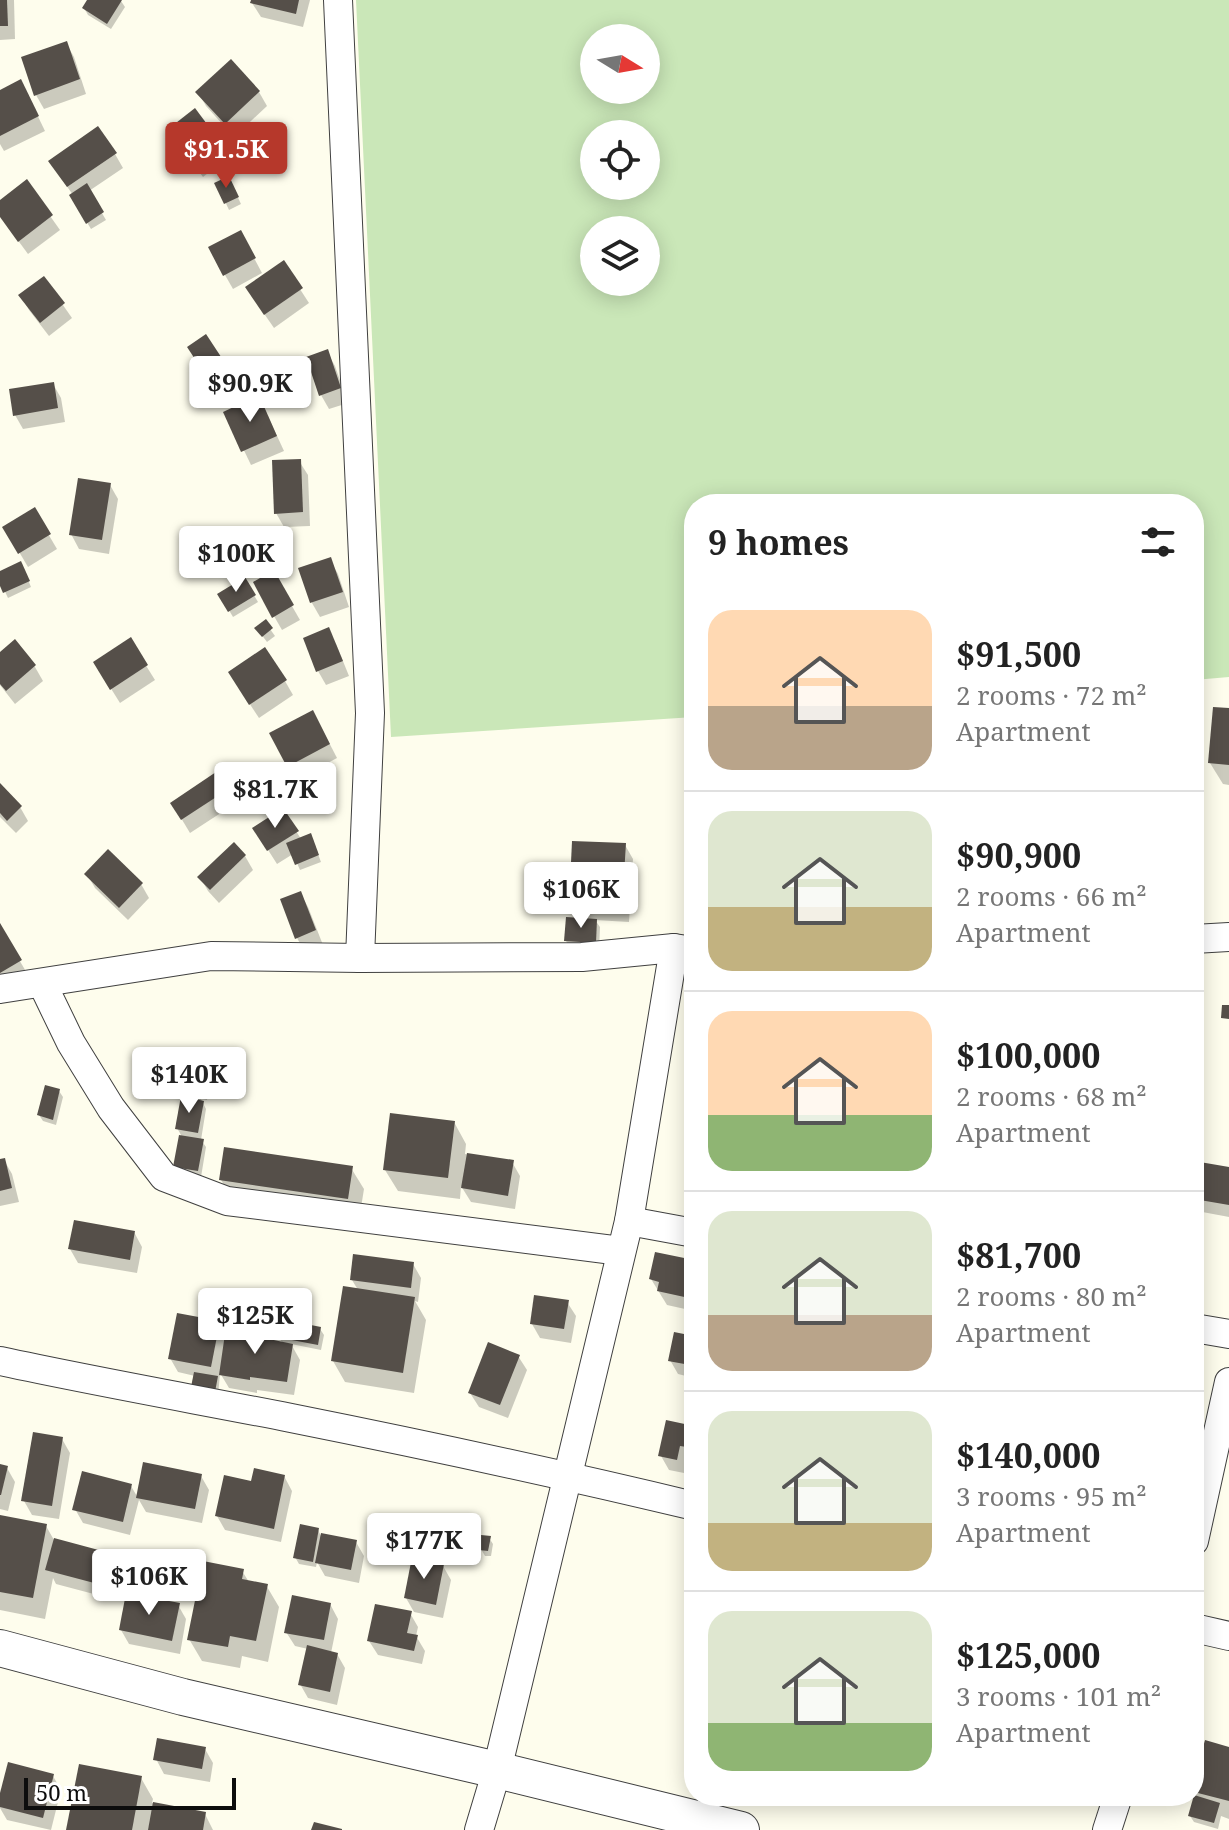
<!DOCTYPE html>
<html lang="en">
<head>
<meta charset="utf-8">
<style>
  :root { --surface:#fff; --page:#f2f2f2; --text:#222; --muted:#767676; --line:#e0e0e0; --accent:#b6382b }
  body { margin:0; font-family:"Noto Serif",serif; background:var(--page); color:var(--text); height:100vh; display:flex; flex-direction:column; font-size:30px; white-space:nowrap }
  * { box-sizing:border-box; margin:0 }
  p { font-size:26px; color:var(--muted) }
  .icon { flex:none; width:44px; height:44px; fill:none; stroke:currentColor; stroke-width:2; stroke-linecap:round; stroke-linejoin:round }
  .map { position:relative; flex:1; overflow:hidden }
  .sheet { position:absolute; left:684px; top:494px; width:520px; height:1312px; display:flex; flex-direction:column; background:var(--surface); border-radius:32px; box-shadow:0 4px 20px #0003 }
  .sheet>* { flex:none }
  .needle { width:52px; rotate:101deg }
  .controls { position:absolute; left:580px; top:24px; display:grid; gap:16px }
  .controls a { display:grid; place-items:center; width:80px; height:80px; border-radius:50%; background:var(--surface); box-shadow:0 4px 20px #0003; font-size:40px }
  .scale { position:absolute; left:24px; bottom:20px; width:212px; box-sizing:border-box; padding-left:8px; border:4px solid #0d0d0d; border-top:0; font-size:22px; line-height:28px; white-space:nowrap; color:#0d0d0d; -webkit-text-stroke:6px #fff; paint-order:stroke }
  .price { position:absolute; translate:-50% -68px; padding:0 18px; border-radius:8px; background:#fff; color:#222; font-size:26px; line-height:52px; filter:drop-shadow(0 2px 4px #0008) }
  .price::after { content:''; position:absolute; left:50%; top:48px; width:24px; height:18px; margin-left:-12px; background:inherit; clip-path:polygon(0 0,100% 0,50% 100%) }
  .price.on { background:var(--accent); color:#fff }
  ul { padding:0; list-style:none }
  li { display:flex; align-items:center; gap:24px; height:200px; padding:0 24px }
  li+li { border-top:2px solid var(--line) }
  li span { display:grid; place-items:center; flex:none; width:224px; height:160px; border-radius:24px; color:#555 }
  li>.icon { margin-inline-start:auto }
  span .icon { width:96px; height:96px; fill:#fffc; stroke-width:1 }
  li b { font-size:34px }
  h2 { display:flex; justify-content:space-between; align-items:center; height:96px; padding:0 24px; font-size:34px }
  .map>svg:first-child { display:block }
  .green { fill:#cae7b8; fill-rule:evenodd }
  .shadow { fill:#0003 }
  .building { fill:#554f49 }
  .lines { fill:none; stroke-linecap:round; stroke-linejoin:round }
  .minor-casing { stroke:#404040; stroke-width:30 }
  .tertiary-casing { stroke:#404040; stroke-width:38 }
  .minor { stroke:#fff; stroke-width:28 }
  .tertiary { stroke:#fff; stroke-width:36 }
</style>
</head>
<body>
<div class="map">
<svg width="1229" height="1830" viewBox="0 0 1229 1830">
  <rect width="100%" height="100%" fill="#fefded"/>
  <path class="green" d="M356 0H1229V677L1194 680V504H694V717L391 737ZM594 38H646V90H594ZM594 134H646V186H594ZM594 230H646V282H594Z"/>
  <g class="shadow">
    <path d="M0 0H14L15 39 0 40Z"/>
    <path d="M90 0 121 1 125 7 111 29 88 15 84 8Z"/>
    <path d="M253 0H310L303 27 261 17 252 3Z"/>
    <path d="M66 43 74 57 86 94 44 109 36 95Z"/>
    <path d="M0 92 28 96 45 131 4 151 0 144Z"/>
    <path d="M198 92H259L267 106 234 137 206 106Z"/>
    <path d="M178 144H219L227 158 203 177Z"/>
    <path d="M115 154 123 168 89 191 106 220 91 229 71 196 73 195 59 175Z"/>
    <path d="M26 182 60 230 28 254 0 216V202Z"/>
    <path d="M217 184 232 185 241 204 229 210Z"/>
    <path d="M240 232 262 273 233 289 225 275Z"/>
    <path d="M283 263 309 303 274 328 256 302Z"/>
    <path d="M44 278 72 318 49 336 29 310 21 296Z"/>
    <path d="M206 337 229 374 214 384 190 347Z"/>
    <path d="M327 352 335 366 348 403 329 409 321 395Z"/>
    <path d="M53 384 61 398 65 422 23 429 15 415Z"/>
    <path d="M266 412 284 451 251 465 226 413Z"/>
    <path d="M299 461 308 475 310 526 284 527 276 513Z"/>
    <path d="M110 485 118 499 109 554 79 549 71 534Z"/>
    <path d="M34 510 57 549 28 567 5 528Z"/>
    <path d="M330 560 338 574 349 607 320 617 312 603 301 570Z"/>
    <path d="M24 570 31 587 8 598 0 581V573Z"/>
    <path d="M273 573 300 620 282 630 255 583Z"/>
    <path d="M245 580 258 602 233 617 220 595Z"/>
    <path d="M265 622 275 636 267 642 261 634Z"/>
    <path d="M328 630 336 644 349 676 326 685 318 671Z"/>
    <path d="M130 640 155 680 120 703 95 663Z"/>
    <path d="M15 642 35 667 43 681 15 704 0 685V655Z"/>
    <path d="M285 681 293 695 259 718 238 686Z"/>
    <path d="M1229 710V785L1223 784 1210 763Z"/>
    <path d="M321 727 337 758 296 780 288 766Z"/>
    <path d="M0 786 20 807 28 821 16 833 0 817Z"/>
    <path d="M225 791 233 805 190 833 172 803Z"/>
    <path d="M283 810 301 839 313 841 321 862 300 870 293 854 277 864 263 842Z"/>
    <path d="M234 845 245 856 253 870 219 903 208 891 200 877Z"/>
    <path d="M625 845 633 859 629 922 595 920 600 927 599 949 570 947 566 941 580 920 571 905Z"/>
    <path d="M87 874 141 884 149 898 128 920 95 888Z"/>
    <path d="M300 893 308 907 323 945 305 952 297 938Z"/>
    <path d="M0 927 28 975 7 987 0 975Z"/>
    <path d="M208 1065 212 1072 207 1100 201 1099 206 1109 201 1140 206 1147 201 1177 176 1167 181 1135 177 1128 187 1099 181 1090Z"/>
    <path d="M59 1091 63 1097 56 1125 43 1121 39 1115Z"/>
    <path d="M454 1122 466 1144 465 1154 512 1162 520 1176 515 1209 471 1202 461 1186 460 1199 398 1191 385 1170Z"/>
    <path d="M4 1160 12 1174 19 1202 0 1206V1161Z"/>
    <path d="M351 1168 364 1189 359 1220 234 1201 221 1180Z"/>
    <path d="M1194 1169H1229V1217L1197 1211 1194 1205Z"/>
    <path d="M134 1232 142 1247 137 1273 78 1263 70 1249Z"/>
    <path d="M694 1262V1311L667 1305 651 1279Z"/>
    <path d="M413 1264 421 1278 418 1302 415 1301 426 1320 414 1393 345 1382 333 1361 358 1290 352 1280Z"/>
    <path d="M567 1302 576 1316 571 1343 540 1338 532 1324Z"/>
    <path d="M218 1322 227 1337 269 1336 273 1342 283 1344 278 1336 320 1329 324 1335 321 1350 291 1344 300 1360 294 1395 257 1390V1393L229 1388 220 1373 218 1397 195 1376 178 1372 170 1358Z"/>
    <path d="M694 1338V1403L687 1391 690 1377 678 1374 670 1360Z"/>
    <path d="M518 1356 527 1370 508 1418 479 1407 470 1393Z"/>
    <path d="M694 1428V1460L688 1459 684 1473 669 1470 661 1456Z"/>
    <path d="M62 1439 70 1453 59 1519 32 1515 24 1501Z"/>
    <path d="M0 1466 7 1468 15 1482 8 1511 0 1509Z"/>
    <path d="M201 1476 209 1490 202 1523 146 1512 139 1500 130 1535 83 1523 75 1509 131 1486 138 1498Z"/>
    <path d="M284 1476 292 1491 281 1542 225 1530 217 1516 253 1483Z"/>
    <path d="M0 1517 46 1526 54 1540 105 1554 113 1568 105 1597 56 1584 53 1578 45 1619 0 1610Z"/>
    <path d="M318 1530 321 1536 356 1542 364 1556 359 1583 325 1576 317 1562 316 1567 299 1564 295 1557Z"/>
    <path d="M489 1538 493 1544 491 1556H485L481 1549Z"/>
    <path d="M443 1566 451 1580 443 1618 414 1612 406 1598Z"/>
    <path d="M242 1571 249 1582 266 1585 279 1607 268 1662 242 1656 240 1668 202 1661 189 1639Z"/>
    <path d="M330 1604 338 1619 331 1653 337 1654 345 1668 337 1705 308 1698 300 1684 308 1649 295 1646 286 1632Z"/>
    <path d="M178 1605 186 1619 180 1654 129 1644 121 1630Z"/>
    <path d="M410 1613 418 1627 416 1636 425 1651 422 1664 378 1655 369 1641Z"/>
    <path d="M205 1749 213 1763 210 1782 164 1774 156 1759Z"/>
    <path d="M1229 1749V1819L1221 1816 1218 1829 1194 1822 1190 1816 1196 1796 1194 1787Z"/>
    <path d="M53 1776 61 1790 51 1830 7 1820 0 1808V1801Z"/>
    <path d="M141 1778 153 1799 152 1803 205 1814 213 1830H68Z"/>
  </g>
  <g class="building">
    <path d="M0 0H7L8 26H0Z"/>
    <path d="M87 0H122L107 24 82 8Z"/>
    <path d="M251 0H299L296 14 250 3Z"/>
    <path d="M67 41 80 79 34 96 21 57Z"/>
    <path d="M231 59 260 91 225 124 195 92Z"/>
    <path d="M21 79 39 116 0 136V90Z"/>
    <path d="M195 108 221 143 193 164 167 130Z"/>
    <path d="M98 126 117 153 67 187 48 161Z"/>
    <path d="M229 176 239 197 224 204 214 183Z"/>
    <path d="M27 179 53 215 18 242 0 217V200Z"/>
    <path d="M87 183 104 212 86 224 69 195Z"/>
    <path d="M241 230 256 258 223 276 208 247Z"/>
    <path d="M284 260 303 288 264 315 245 287Z"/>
    <path d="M44 276 65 303 40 323 18 295Z"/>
    <path d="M206 334 227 366 208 379 187 347Z"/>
    <path d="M328 349 341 388 319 396 306 357Z"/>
    <path d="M54 382 58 408 13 416 9 389Z"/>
    <path d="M259 395 277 436 241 452 223 412Z"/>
    <path d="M301 459 303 512 274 514 272 460Z"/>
    <path d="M78 478 111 483 102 540 69 535Z"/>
    <path d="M35 507 51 534 18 554 2 527Z"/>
    <path d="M331 557 343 592 310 603 298 568Z"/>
    <path d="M21 561 30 581 3 593 0 586V571Z"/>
    <path d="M274 570 294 605 272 618 253 582Z"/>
    <path d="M245 577 256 595 228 612 217 594Z"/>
    <path d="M266 619 273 628 262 637 254 628Z"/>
    <path d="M329 627 343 661 316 672 303 638Z"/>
    <path d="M131 637 148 665 110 690 93 662Z"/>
    <path d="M15 639 36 665 6 691 0 684V652Z"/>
    <path d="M265 647 287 680 249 705 228 672Z"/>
    <path d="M1213 707 1229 708V765L1208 763Z"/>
    <path d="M313 710 330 744 287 767 269 733Z"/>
    <path d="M216 772 227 790 181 820 170 803Z"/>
    <path d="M0 783 22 806 7 821 0 813Z"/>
    <path d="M283 808 299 831 267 851 252 828Z"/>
    <path d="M311 833 319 855 295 865 286 843Z"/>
    <path d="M572 841 626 843 622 908 569 905Z"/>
    <path d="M234 842 246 855 210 890 197 877Z"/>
    <path d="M108 849 143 883 119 908 84 874Z"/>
    <path d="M301 891 316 930 295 939 280 899Z"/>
    <path d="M566 917 597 919 596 943 564 941Z"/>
    <path d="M0 923 22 960 0 973Z"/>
    <path d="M1222 1005H1229V1019L1221 1018Z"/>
    <path d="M185 1059 209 1064 204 1095 179 1090Z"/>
    <path d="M45 1085 60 1089 53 1120 37 1115Z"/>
    <path d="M181 1096 204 1101 198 1133 175 1129Z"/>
    <path d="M390 1113 455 1121 448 1178 383 1170Z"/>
    <path d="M179 1135 204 1139 198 1171 173 1167Z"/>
    <path d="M224 1147 353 1166 348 1199 219 1180Z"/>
    <path d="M467 1153 514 1160 508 1196 461 1188Z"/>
    <path d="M5 1158 12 1188 0 1191V1159Z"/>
    <path d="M1194 1161 1229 1167V1205L1194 1199Z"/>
    <path d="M74 1220 135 1231 130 1260 68 1249Z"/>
    <path d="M655 1252 694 1260V1275L689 1298 657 1291 659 1282 649 1279Z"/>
    <path d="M353 1254 414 1262 411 1288 350 1280Z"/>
    <path d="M343 1286 415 1297 403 1373 331 1361Z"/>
    <path d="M534 1295 569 1300 564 1329 530 1324Z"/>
    <path d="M177 1313 220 1321 211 1367 168 1359Z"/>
    <path d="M280 1319 321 1327 318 1345 276 1337Z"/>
    <path d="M226 1327 270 1334 269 1339 293 1344 287 1382 250 1377V1380L219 1375Z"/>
    <path d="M674 1332 694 1336V1393L685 1391 690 1365 668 1361Z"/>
    <path d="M488 1342 520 1355 500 1405 468 1393Z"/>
    <path d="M194 1372 218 1376 215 1392 191 1387Z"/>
    <path d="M666 1420 694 1426V1448L680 1446 677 1460 658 1456Z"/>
    <path d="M33 1432 63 1437 52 1506 21 1501Z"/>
    <path d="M143 1462 202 1474 195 1509 136 1498Z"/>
    <path d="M0 1464 8 1466 1 1495H0Z"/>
    <path d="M254 1468 285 1475 274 1529 215 1516 224 1475 251 1481Z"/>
    <path d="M82 1471 132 1484 123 1522 72 1510Z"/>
    <path d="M0 1515 47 1524 33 1598 0 1592Z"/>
    <path d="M300 1524 319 1528 313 1562 293 1558Z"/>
    <path d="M321 1533 357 1540 351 1570 315 1563Z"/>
    <path d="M481 1535 491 1536 488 1551 479 1550Z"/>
    <path d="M54 1538 106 1552 98 1584 45 1570Z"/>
    <path d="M412 1557 444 1564 436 1605 404 1598Z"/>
    <path d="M203 1561 244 1569 242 1579 268 1584 256 1641 230 1636 228 1647 187 1640Z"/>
    <path d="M126 1593 180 1603 172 1641 119 1630Z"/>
    <path d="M292 1595 331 1603 324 1640 284 1633Z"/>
    <path d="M375 1604 412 1611 407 1633 418 1635 414 1651 367 1641Z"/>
    <path d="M307 1645 338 1653 330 1692 298 1685Z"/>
    <path d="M157 1738 206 1747 202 1769 153 1760Z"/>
    <path d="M1205 1740 1229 1747V1801L1194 1792V1780Z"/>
    <path d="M8 1762 54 1774 43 1818 0 1807V1793Z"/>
    <path d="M79 1764 142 1776 132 1830H66Z"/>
    <path d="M1194 1795 1220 1803 1214 1823 1188 1816Z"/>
    <path d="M153 1802 206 1812 203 1830H148Z"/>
    <path d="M314 1822 342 1829V1830H311Z"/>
  </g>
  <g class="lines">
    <g class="minor-casing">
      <g id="minor">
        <path d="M338 0 370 713 360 958"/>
        <path d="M1194 939 1229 937"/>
        <path d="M42 983 71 1043 111 1108 164 1177 227 1201 621 1251"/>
        <path d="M0 989 211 956 360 958 582 957 674 948 694 951"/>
        <path d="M629 1221 694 1233"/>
        <path d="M1194 1328 1229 1334"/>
        <path d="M0 1361C97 1382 194 1399 291 1418 426 1445 561 1474 694 1506"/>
        <path d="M1194 1541 1229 1382"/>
        <path d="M1194 1628 1229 1636"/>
        <path d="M479 1830 497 1770 629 1221 674 948"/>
        <path d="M1107 1830 1118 1796"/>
      </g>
    </g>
    <g class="tertiary-casing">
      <path id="tertiary" d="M0 1648 183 1697 497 1770 741 1830"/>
    </g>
    <use href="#minor" class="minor"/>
    <use href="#tertiary" class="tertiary"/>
  </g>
</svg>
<div class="controls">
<a><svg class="needle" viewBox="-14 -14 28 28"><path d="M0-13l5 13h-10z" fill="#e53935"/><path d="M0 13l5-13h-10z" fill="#767676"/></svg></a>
<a><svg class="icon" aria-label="locate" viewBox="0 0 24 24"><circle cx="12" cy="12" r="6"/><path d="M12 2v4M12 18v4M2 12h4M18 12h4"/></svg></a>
<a><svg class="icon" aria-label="layers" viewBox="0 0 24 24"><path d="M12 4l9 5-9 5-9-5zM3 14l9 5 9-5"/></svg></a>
</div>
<div class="scale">50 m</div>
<b class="price on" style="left:226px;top:190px">$91.5K</b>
<b class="price" style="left:250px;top:424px">$90.9K</b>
<b class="price" style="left:236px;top:594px">$100K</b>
<b class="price" style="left:275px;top:830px">$81.7K</b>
<b class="price" style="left:581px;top:930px">$106K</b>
<b class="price" style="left:189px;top:1115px">$140K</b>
<b class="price" style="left:255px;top:1356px">$125K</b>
<b class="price" style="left:424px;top:1581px">$177K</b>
<b class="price" style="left:149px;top:1617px">$106K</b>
<section class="sheet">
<h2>9 homes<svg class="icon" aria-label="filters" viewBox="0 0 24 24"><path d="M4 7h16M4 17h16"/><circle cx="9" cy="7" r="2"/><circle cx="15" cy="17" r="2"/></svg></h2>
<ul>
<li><span style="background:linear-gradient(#ffd9b3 60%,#b9a48a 0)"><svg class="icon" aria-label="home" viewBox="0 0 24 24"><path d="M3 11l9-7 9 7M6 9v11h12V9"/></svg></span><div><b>$91,500</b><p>2 rooms · 72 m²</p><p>Apartment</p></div></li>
<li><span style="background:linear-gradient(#dfe7d0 60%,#c2b280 0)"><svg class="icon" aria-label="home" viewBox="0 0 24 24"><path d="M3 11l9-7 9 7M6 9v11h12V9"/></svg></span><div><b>$90,900</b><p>2 rooms · 66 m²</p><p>Apartment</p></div></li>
<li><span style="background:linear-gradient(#ffd9b3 65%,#8fb573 0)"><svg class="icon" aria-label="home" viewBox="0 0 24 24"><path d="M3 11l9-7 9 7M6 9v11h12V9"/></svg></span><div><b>$100,000</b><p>2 rooms · 68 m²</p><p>Apartment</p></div></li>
<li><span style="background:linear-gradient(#dfe7d0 65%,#b9a48a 0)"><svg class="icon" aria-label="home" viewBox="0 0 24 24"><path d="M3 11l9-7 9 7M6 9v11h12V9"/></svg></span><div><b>$81,700</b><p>2 rooms · 80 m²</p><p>Apartment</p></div></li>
<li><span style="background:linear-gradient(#dfe7d0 70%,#c2b280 0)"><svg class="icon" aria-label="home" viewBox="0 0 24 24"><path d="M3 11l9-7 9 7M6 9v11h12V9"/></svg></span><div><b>$140,000</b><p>3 rooms · 95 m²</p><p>Apartment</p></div></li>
<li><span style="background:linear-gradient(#dfe7d0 70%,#8fb573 0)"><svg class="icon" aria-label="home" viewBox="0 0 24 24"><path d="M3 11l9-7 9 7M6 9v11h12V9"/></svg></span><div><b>$125,000</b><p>3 rooms · 101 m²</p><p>Apartment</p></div></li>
</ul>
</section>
</div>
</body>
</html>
